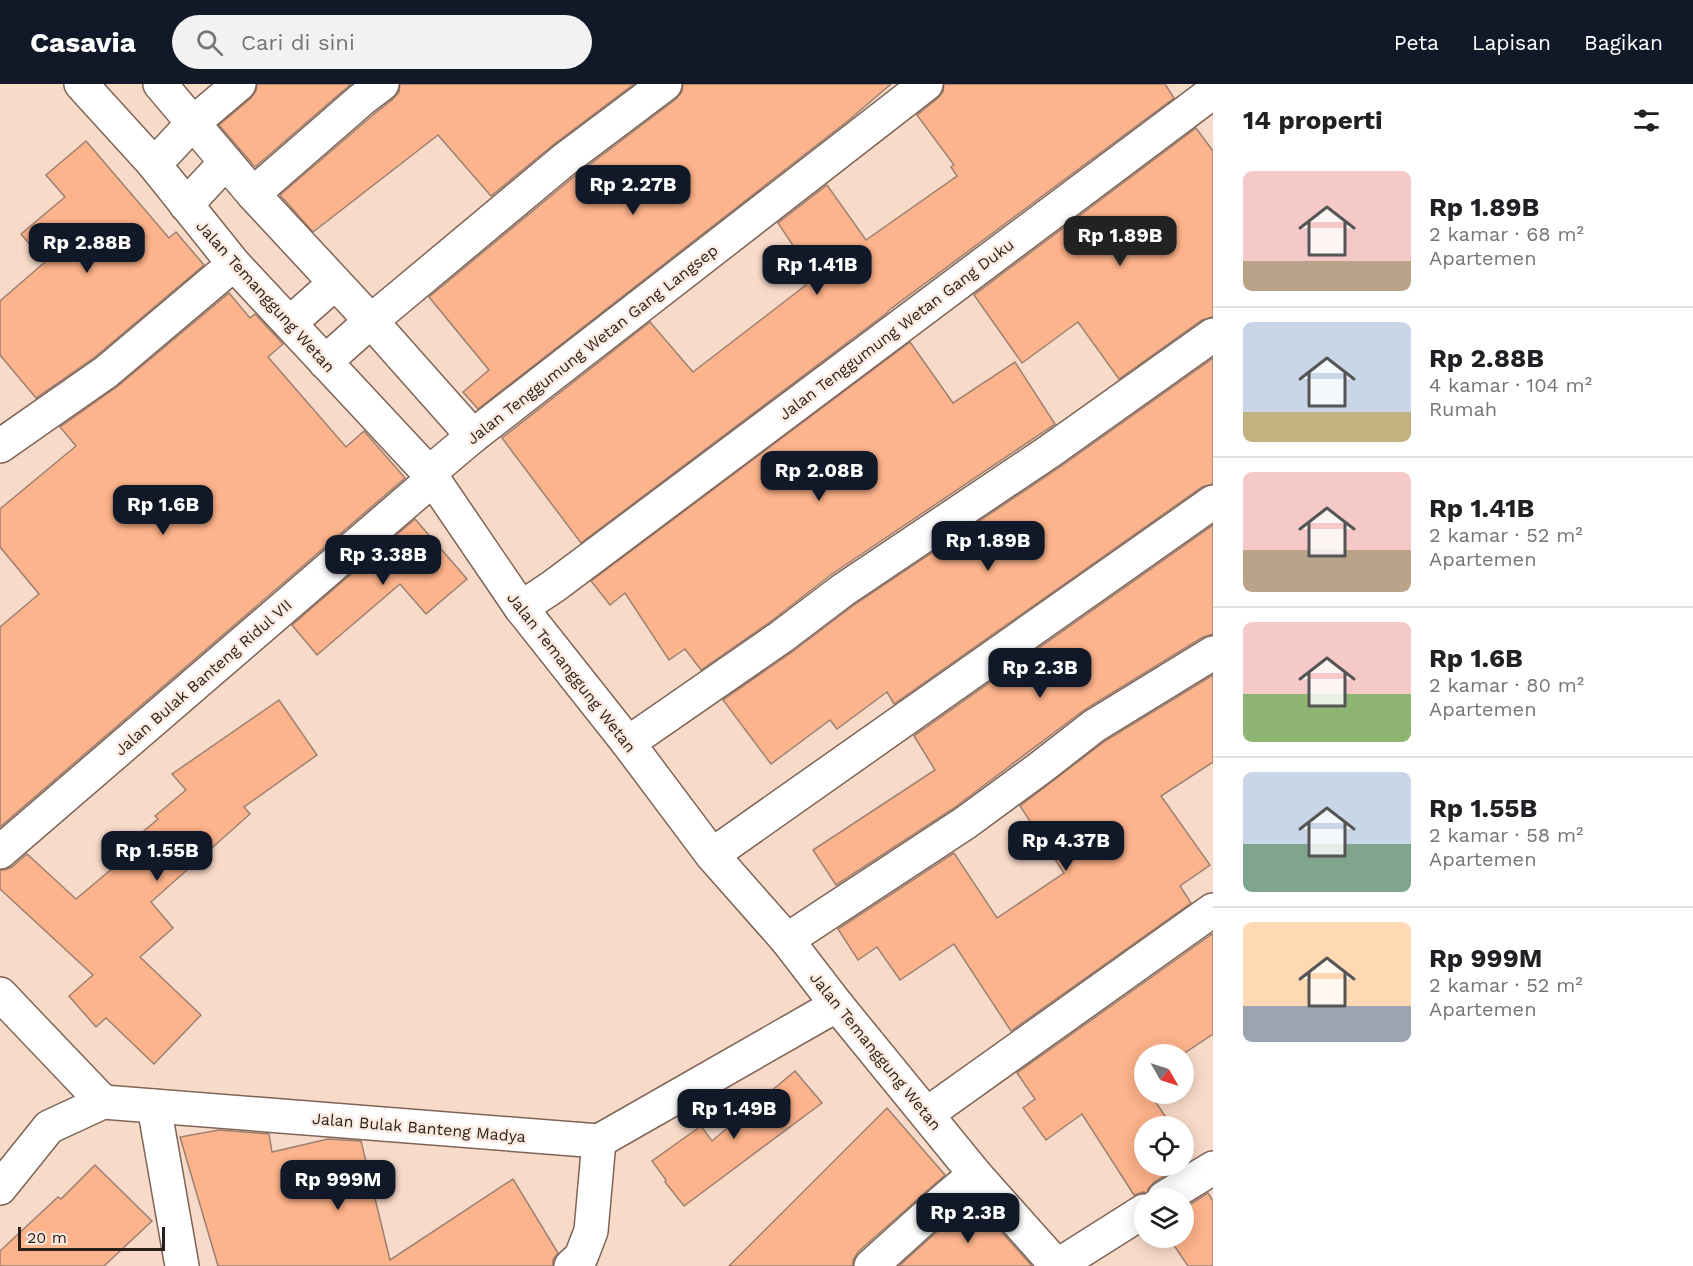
<!DOCTYPE html>
<html lang="id">
<head>
<meta charset="utf-8">
<style>
  :root { --surface:#fff; --page:#f2f2f2; --text:#202124; --muted:#757577; --line:#e0e0e0; --accent:#111827 }
  body { margin:0; font-family:"Work Sans",sans-serif; background:var(--page); color:var(--text); height:100vh; display:flex; flex-direction:column; font-size:22px; white-space:nowrap }
  * { box-sizing:border-box; margin:0 }
  p { font-size:20px; color:var(--muted) }
  .icon { flex:none; width:33px; height:33px; fill:none; stroke:currentColor; stroke-width:2; stroke-linecap:round; stroke-linejoin:round }
  .map { position:relative; flex:1; overflow:hidden }
  .details { display:flex; flex-direction:column; background:var(--surface); width:480px }
  .details>* { flex:none }
  .needle { width:39px; rotate:129deg }
  .buttons { position:absolute; left:1134px; top:960px; display:grid; gap:12px }
  .buttons a { display:grid; place-items:center; width:60px; height:60px; border-radius:50%; background:var(--surface); box-shadow:0 3px 15px #0003; font-size:30px }
  .scale { position:absolute; left:18px; bottom:15px; width:147px; box-sizing:border-box; padding-left:6px; border:3px solid #2a1f19; border-top:0; font-size:16px; line-height:21px; white-space:nowrap; color:#2a1f19; -webkit-text-stroke:4px #fceae0; paint-order:stroke }
  .price { position:absolute; translate:-50% -51px; padding:0 14px; border-radius:12px; background:var(--accent); color:#fff; font-size:20px; line-height:39px; filter:drop-shadow(0 2px 3px #0008) }
  .price::after { content:''; position:absolute; left:50%; top:36px; width:18px; height:14px; margin-left:-9px; background:inherit; clip-path:polygon(0 0,100% 0,50% 100%) }
  .price.active { background:#222; color:#fff }
  ul { padding:0; list-style:none }
  li { display:flex; align-items:center; gap:18px; height:150px; padding:0 30px }
  li+li { border-top:2px solid var(--line) }
  li span { display:grid; place-items:center; flex:none; width:168px; height:120px; border-radius:9px; color:#555 }
  li>.icon { margin-inline-start:auto }
  span .icon { width:72px; height:72px; fill:#fffc; stroke-width:1 }
  li b { font-size:26px }
  h2 { display:flex; justify-content:space-between; align-items:center; height:72px; padding:0 30px; font-size:26px }
  header { display:flex; align-items:center; gap:36px; box-sizing:border-box; height:84px; padding:0 30px; background:var(--accent); color:#fff }
  header strong { font-size:28px }
  nav { display:flex; gap:33px; margin-inline-start:auto; font-size:21px }
  .search { width:420px; height:54px; background:var(--page); display:flex; align-items:center; gap:15px; box-sizing:border-box; padding:0 21px; border-radius:33px; color:var(--muted); font-size:22px }
  main { display:flex; flex:1; min-height:0 }
  .map>svg:first-child { display:block }
  .building { fill:#fdb38b; stroke:#9c8072; stroke-width:1.5 }
  .lines { fill:none; stroke-linecap:round; stroke-linejoin:round }
  .minor-casing { stroke:#7e6456; stroke-width:36 }
  .minor { stroke:#fff; stroke-width:33 }
  .labels { text-anchor:middle; stroke-width:5; stroke-linejoin:round; paint-order:stroke }
  .street-label { font-size:16px; fill:#2a1f19; stroke:#fceae0 }
</style>
</head>
<body>
<header>
<strong>Casavia</strong>
<div class="search"><svg class="icon" aria-label="search" viewBox="0 0 24 24"><circle cx="10" cy="10" r="6"/><path d="M15 15l6 6"/></svg>Cari di sini</div>
<nav><a>Peta</a><a>Lapisan</a><a>Bagikan</a></nav>
</header>
<main>
<div class="map">
<svg width="1213" height="1182" viewBox="0 0 1213 1182">
  <rect width="100%" height="100%" fill="#f8dac9"/>
  <g class="building">
    <path d="M257 0H351L255 83 219 41 251 14 256 7Z"/>
    <path d="M400 0H634L553 61 491 112 438 51 313 148 280 111 373 31 393 15 399 8Z"/>
    <path d="M683 0H891L849 36 478 325 463 308 489 286 429 213 576 91 676 15 682 8Z"/>
    <path d="M944 0H1165L1174 14 888 227V228L581 459 502 354 650 238 693 288 806 201 805 199 814 193 778 139 827 101 866 156 957 92 951 83 954 81 917 31 938 14 943 8Z"/>
    <path d="M1196 44 1213 67V233L1202 236 1119 295 1078 238 1022 279 974 211Z"/>
    <path d="M86 57 169 154 176 148 204 181 95 273 36 314 0 271V217L45 178 21 150 65 113 46 91Z"/>
    <path d="M229 209 250 234 255 230 283 260 268 273 346 363 364 347 405 394 0 743V543L39 510 0 463V425L76 362 60 343 118 302Z"/>
    <path d="M910 258 953 319 1015 278 1055 340 832 490 770 538 701 586 685 565 669 576 625 509 610 521 591 497Z"/>
    <path d="M1213 274V400L1202 403 894 620 887 608 837 645 830 636 771 680 723 616 792 568 854 521 1060 383Z"/>
    <path d="M415 435 467 495 426 530 400 500 317 571 292 541Z"/>
    <path d="M1213 441V550L1203 553 1084 626 954 724 836 801 813 766 935 686 914 652Z"/>
    <path d="M1213 591V678L1161 712 1210 781 1180 802 1191 819 1011 947 954 860 900 896 877 863 858 876 838 845 954 769 997 834 1064 789 1020 722 1105 657Z"/>
    <path d="M279 616 317 671 244 723 250 730 151 818 173 844 140 873 201 931 154 980 106 934 96 943 69 912 93 891 0 805V786H4L12 783 27 770 76 815 138 763 132 757 158 735 155 732 186 706 172 690Z"/>
    <path d="M1212 850 1213 852V950L1183 970H1144V996L1142 997 1144 1000V1010H1150L1172 1042H1144V1082H1181L1154 1098 1148 1105 1147 1109 1143 1108 1134 1111 1082 1030 1046 1056 1023 1024 1035 1015 1017 989Z"/>
    <path d="M795 987 822 1019 684 1122 665 1098 666 1096 652 1077 701 1042 712 1057Z"/>
    <path d="M887 1024 945 1091 858 1168 853 1176V1182H729Z"/>
    <path d="M219 1046 269 1050 272 1068 328 1055 361 1057 390 1176 513 1095 558 1169 553 1176V1182H218L180 1053Z"/>
    <path d="M95 1081 152 1137 104 1182H0V1167L58 1113 61 1115Z"/>
    <path d="M1208 1109 1213 1117V1182H1188L1169 1154H1184V1124Z"/>
    <path d="M973 1116 1032 1182H899L954 1132Z"/>
  </g>
  <g class="lines">
    <g class="minor-casing">
      <g id="minor">
        <path d="M81 0 153 79 234 180 429 389 521 524 628 659 712 771 787 856 837 921 975 1090 1057 1182"/>
        <path d="M160 0 253 110 371 237 473 352"/>
        <path d="M153 79 166 68 193 39 239 0"/>
        <path d="M253 110 361 16 382 0"/>
        <path d="M186 121 226 78"/>
        <path d="M290 239 335 199"/>
        <path d="M325 278 371 237 564 76 665 0"/>
        <path d="M0 362 106 288 234 180"/>
        <path d="M429 389 473 352 926 0"/>
        <path d="M521 524 554 502 1213 8"/>
        <path d="M628 659 781 553 843 506 1050 367 1213 251"/>
        <path d="M0 768 433 395"/>
        <path d="M712 771 1213 418"/>
        <path d="M787 856 965 739 1040 684 1094 642 1213 569"/>
        <path d="M0 910 103 1018"/>
        <path d="M154 1022 182 1182"/>
        <path d="M927 1030 1213 826"/>
        <path d="M0 1104 49 1043 103 1018 599 1057 837 921"/>
        <path d="M1164 1114 1213 1084"/>
        <path d="M571 1182 581 1173 591 1147 599 1057"/>
        <path d="M871 1182 942 1118 975 1090"/>
        <path d="M1057 1182 1144 1127"/>
      </g>
    </g>
    <use href="#minor" class="minor"/>
  </g>
  <g class="labels">
    <g class="street-label">
      <text transform="translate(266 212) rotate(48)" y="6">Jalan Temanggung Wetan</text>
      <text transform="translate(896 245) rotate(-37)" y="6">Jalan Tenggumung Wetan Gang Duku</text>
      <text transform="translate(592 260) rotate(-38)" y="6">Jalan Tenggumung Wetan Gang Langsep</text>
      <text transform="translate(572 588) rotate(52)" y="6">Jalan Temanggung Wetan</text>
      <text transform="translate(203 593) rotate(-41)" y="6">Jalan Bulak Banteng Ridul VII</text>
      <text transform="translate(876 967) rotate(51)" y="6">Jalan Temanggung Wetan</text>
      <text transform="translate(419 1043) rotate(5)" y="6">Jalan Bulak Banteng Madya</text>
    </g>
  </g>
</svg>
<div class="buttons">
<a><svg class="needle" viewBox="-14 -14 28 28"><path d="M0-13l5 13h-10z" fill="#e53935"/><path d="M0 13l5-13h-10z" fill="#757577"/></svg></a>
<a><svg class="icon" aria-label="locate" viewBox="0 0 24 24"><circle cx="12" cy="12" r="6"/><path d="M12 2v4M12 18v4M2 12h4M18 12h4"/></svg></a>
<a><svg class="icon" aria-label="layers" viewBox="0 0 24 24"><path d="M12 4l9 5-9 5-9-5zM3 14l9 5 9-5"/></svg></a>
</div>
<div class="scale">20 m</div>
<b class="price" style="left:633px;top:132px">Rp 2.27B</b>
<b class="price active" style="left:1120px;top:183px">Rp 1.89B</b>
<b class="price" style="left:87px;top:190px">Rp 2.88B</b>
<b class="price" style="left:817px;top:212px">Rp 1.41B</b>
<b class="price" style="left:819px;top:418px">Rp 2.08B</b>
<b class="price" style="left:163px;top:452px">Rp 1.6B</b>
<b class="price" style="left:988px;top:488px">Rp 1.89B</b>
<b class="price" style="left:383px;top:502px">Rp 3.38B</b>
<b class="price" style="left:1040px;top:615px">Rp 2.3B</b>
<b class="price" style="left:1066px;top:788px">Rp 4.37B</b>
<b class="price" style="left:157px;top:798px">Rp 1.55B</b>
<b class="price" style="left:734px;top:1056px">Rp 1.49B</b>
<b class="price" style="left:338px;top:1127px">Rp 999M</b>
<b class="price" style="left:968px;top:1160px">Rp 2.3B</b>
</div>
<section class="details">
<h2>14 properti<svg class="icon" aria-label="filters" viewBox="0 0 24 24"><path d="M4 7h16M4 17h16"/><circle cx="9" cy="7" r="2"/><circle cx="15" cy="17" r="2"/></svg></h2>
<ul>
<li><span style="background:linear-gradient(#f6c9c9 75%,#b9a48a 0)"><svg class="icon" aria-label="home" viewBox="0 0 24 24"><path d="M3 11l9-7 9 7M6 9v11h12V9"/></svg></span><div><b>Rp 1.89B</b><p>2 kamar · 68 m²</p><p>Apartemen</p></div></li>
<li><span style="background:linear-gradient(#c9d6e8 75%,#c2b280 0)"><svg class="icon" aria-label="home" viewBox="0 0 24 24"><path d="M3 11l9-7 9 7M6 9v11h12V9"/></svg></span><div><b>Rp 2.88B</b><p>4 kamar · 104 m²</p><p>Rumah</p></div></li>
<li><span style="background:linear-gradient(#f6c9c9 65%,#b9a48a 0)"><svg class="icon" aria-label="home" viewBox="0 0 24 24"><path d="M3 11l9-7 9 7M6 9v11h12V9"/></svg></span><div><b>Rp 1.41B</b><p>2 kamar · 52 m²</p><p>Apartemen</p></div></li>
<li><span style="background:linear-gradient(#f6c9c9 60%,#8fb573 0)"><svg class="icon" aria-label="home" viewBox="0 0 24 24"><path d="M3 11l9-7 9 7M6 9v11h12V9"/></svg></span><div><b>Rp 1.6B</b><p>2 kamar · 80 m²</p><p>Apartemen</p></div></li>
<li><span style="background:linear-gradient(#c9d6e8 60%,#7fa58c 0)"><svg class="icon" aria-label="home" viewBox="0 0 24 24"><path d="M3 11l9-7 9 7M6 9v11h12V9"/></svg></span><div><b>Rp 1.55B</b><p>2 kamar · 58 m²</p><p>Apartemen</p></div></li>
<li><span style="background:linear-gradient(#ffd9b3 70%,#9aa5b1 0)"><svg class="icon" aria-label="home" viewBox="0 0 24 24"><path d="M3 11l9-7 9 7M6 9v11h12V9"/></svg></span><div><b>Rp 999M</b><p>2 kamar · 52 m²</p><p>Apartemen</p></div></li>
</ul>
</section>
</main>
</body>
</html>
